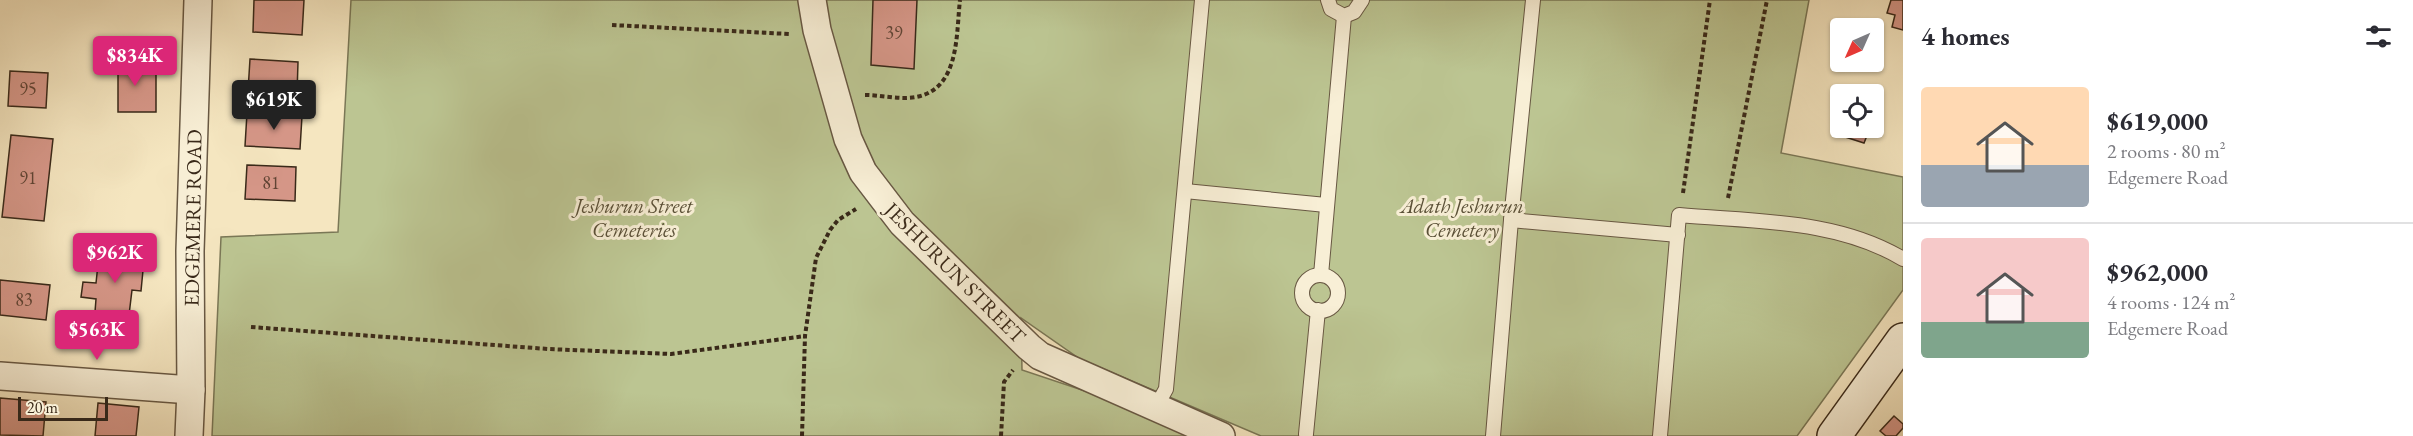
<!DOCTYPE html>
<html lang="en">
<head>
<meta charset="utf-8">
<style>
  :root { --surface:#fff; --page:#f2f2f3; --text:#2b2b33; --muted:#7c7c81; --line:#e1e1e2; --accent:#db2777 }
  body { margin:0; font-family:"EB Garamond",serif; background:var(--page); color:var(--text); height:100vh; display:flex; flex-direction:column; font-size:22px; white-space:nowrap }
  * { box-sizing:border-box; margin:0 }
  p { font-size:20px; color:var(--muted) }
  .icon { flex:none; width:33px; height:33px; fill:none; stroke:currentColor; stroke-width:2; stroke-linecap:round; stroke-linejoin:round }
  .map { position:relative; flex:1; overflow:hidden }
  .drawer { display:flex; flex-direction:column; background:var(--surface); width:510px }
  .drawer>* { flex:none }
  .needle { width:39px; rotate:225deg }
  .controls { position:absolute; left:1830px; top:18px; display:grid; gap:12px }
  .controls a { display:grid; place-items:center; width:54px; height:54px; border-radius:6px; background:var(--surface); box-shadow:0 2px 4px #0004; font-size:30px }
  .scale { position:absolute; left:18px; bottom:15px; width:90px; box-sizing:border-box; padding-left:6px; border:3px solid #392919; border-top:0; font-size:16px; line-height:21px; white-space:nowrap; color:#392919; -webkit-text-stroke:4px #f8efd6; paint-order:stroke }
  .price { position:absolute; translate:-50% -51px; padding:0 14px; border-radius:6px; background:var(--accent); color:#fff; font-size:20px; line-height:39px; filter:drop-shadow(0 2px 3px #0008) }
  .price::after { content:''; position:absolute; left:50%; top:36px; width:18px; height:14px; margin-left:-9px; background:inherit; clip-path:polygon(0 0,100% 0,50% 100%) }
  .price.selected { background:#222; color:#fff }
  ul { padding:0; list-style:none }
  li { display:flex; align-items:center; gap:18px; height:150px; padding:0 18px }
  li+li { border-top:2px solid var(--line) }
  li span { display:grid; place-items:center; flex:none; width:168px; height:120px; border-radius:6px; color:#555 }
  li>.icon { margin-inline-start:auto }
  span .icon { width:72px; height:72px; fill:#fffc; stroke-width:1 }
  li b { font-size:26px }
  h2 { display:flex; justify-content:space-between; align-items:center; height:72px; padding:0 18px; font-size:26px }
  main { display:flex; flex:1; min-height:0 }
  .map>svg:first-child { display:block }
  .green { fill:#bcc592; stroke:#7a7756; stroke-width:1.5 }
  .building { fill:#d59687; stroke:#392919; stroke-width:1.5 }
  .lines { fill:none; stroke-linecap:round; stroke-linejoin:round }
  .service-casing { stroke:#685843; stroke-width:16 }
  .minor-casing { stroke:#685843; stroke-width:30 }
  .secondary-casing { stroke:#392919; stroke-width:36 }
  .path { stroke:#392919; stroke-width:4; stroke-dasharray:4.5 3; stroke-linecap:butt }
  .service { stroke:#f8efd6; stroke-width:14 }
  .minor { stroke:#f8efd6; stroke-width:27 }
  .secondary { stroke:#f8efd6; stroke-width:33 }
  .labels { text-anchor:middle; stroke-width:6; stroke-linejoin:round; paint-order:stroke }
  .number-label { font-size:18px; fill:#604434 }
  .park-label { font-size:21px; font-style:italic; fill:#5a5037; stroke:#f8efd6 }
  .street-label { font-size:21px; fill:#392919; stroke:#f8efd6 }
</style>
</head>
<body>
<main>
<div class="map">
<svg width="1903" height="436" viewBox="0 0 1903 436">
  <rect width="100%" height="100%" fill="#f5e6c0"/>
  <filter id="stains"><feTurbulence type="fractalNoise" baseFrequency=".00333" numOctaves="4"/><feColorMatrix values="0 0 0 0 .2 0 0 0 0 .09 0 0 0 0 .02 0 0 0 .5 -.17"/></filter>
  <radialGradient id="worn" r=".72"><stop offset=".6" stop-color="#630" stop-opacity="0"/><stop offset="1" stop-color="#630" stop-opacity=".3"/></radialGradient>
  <path class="green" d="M351 0H1809L1781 153 1903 177V290L1797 436H1261L1080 359 1021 318 1022 370 1112 400 1192 436H212L221 237 338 232Z"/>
  <g class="building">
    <path d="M254 0H304L302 35 253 32Z"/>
    <path d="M873 0H917L914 69 871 65Z"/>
    <path d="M1891 0H1903V30L1892 27 1895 15 1887 13Z"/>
    <path d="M112 55 132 56V68L156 69V112H118V66H112Z"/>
    <path d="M250 59 298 62 297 94 248 91Z"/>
    <path d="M10 71 48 73 46 108 8 106Z"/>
    <path d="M247 113 302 116 300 149 245 146Z"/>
    <path d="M1842 128H1870L1864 143 1839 135Z"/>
    <path d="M11 135 53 139 44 221 2 217Z"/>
    <path d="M247 165 296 167 295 201 245 199Z"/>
    <path d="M99 255 144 260 141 291 132 290 129 315 95 312 96 299 81 297 83 282 96 283Z"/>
    <path d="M0 280 50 285 46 320 0 315Z"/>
    <path d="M0 398 46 402 43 436 0 435Z"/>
    <path d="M98 403 139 407 136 436H95Z"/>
    <path d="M1894 416 1903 424V428L1896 436H1886L1880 431Z"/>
  </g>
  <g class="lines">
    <g class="service-casing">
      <g id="service">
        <path d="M1328 0 1331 9 1344 16 1354 12 1362 0"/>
        <path d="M1185 191 1326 205"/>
        <path d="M1511 220 1678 235"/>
        <path d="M1321 275 1344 16"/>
        <circle cx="1320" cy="293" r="18"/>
        <path d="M1156 407 1166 389 1202 0"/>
        <path d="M1306 434 1318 310"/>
        <path d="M1493 436 1511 220 1533 0"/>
        <path d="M1660 436 1679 215C1755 222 1837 219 1903 259"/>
      </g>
    </g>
    <g class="minor-casing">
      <g id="minor">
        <path d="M812 0 817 30 848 139 863 172 902 223 1029 347 1040 356 1221 436"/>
        <path d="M0 376 191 390"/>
        <path d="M189 436 191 390 190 251 198 0"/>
      </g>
    </g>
    <g class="secondary-casing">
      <path id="secondary" d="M1834 436 1903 340"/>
    </g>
    <g class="path">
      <path d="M612 25 789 34"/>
      <path d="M865 95C881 95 900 100 916 97 960 89 956 34 960 0"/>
      <path d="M1683 193 1710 0"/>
      <path d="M1728 198 1767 0"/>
      <path d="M251 327 548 349 671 354 805 336"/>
      <path d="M802 436 805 336 816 258 830 230 838 220 856 209"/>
      <path d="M1001 436 1004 382 1013 370"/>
    </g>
    <use href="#service" class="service"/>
    <use href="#minor" class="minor"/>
    <use href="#secondary" class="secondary"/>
  </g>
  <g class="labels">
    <g class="number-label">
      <text x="894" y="39">39</text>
      <text x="28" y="95">95</text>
      <text x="28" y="184">91</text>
      <text x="271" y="189">81</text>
      <text x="24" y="306">83</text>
    </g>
    <g class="park-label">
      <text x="634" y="213">Jeshurun Street<tspan x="634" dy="24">Cemeteries</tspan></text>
      <text x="1462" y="213">Adath Jeshurun<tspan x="1462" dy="24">Cemetery</tspan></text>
    </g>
    <g class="street-label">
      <text transform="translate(193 218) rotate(-89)" y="7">EDGEMERE ROAD</text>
      <text transform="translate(955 273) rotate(45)" y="7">JESHURUN STREET</text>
    </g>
  </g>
  <rect width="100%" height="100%" filter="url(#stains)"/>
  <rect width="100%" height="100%" fill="url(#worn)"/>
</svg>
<div class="controls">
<a><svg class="needle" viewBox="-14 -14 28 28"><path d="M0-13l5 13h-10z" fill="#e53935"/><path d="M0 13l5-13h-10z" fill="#7c7c81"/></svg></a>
<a><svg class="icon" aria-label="locate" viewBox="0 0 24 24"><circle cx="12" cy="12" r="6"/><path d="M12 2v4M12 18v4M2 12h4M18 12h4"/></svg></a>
</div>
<div class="scale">20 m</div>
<b class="price" style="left:135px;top:87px">$834K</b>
<b class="price selected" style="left:274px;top:131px">$619K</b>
<b class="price" style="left:115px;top:284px">$962K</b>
<b class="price" style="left:97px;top:361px">$563K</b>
</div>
<section class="drawer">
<h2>4 homes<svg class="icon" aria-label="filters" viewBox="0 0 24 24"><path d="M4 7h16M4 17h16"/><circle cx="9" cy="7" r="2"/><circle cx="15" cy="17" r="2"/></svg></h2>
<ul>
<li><span style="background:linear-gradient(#ffd9b3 65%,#9aa5b1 0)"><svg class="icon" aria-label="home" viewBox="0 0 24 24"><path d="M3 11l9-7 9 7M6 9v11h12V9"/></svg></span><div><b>$619,000</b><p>2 rooms · 80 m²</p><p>Edgemere Road</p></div></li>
<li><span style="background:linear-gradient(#f6c9c9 70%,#7fa58c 0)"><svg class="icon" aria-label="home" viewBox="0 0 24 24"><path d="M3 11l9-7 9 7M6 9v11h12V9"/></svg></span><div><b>$962,000</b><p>4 rooms · 124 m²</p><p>Edgemere Road</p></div></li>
</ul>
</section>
</main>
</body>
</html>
